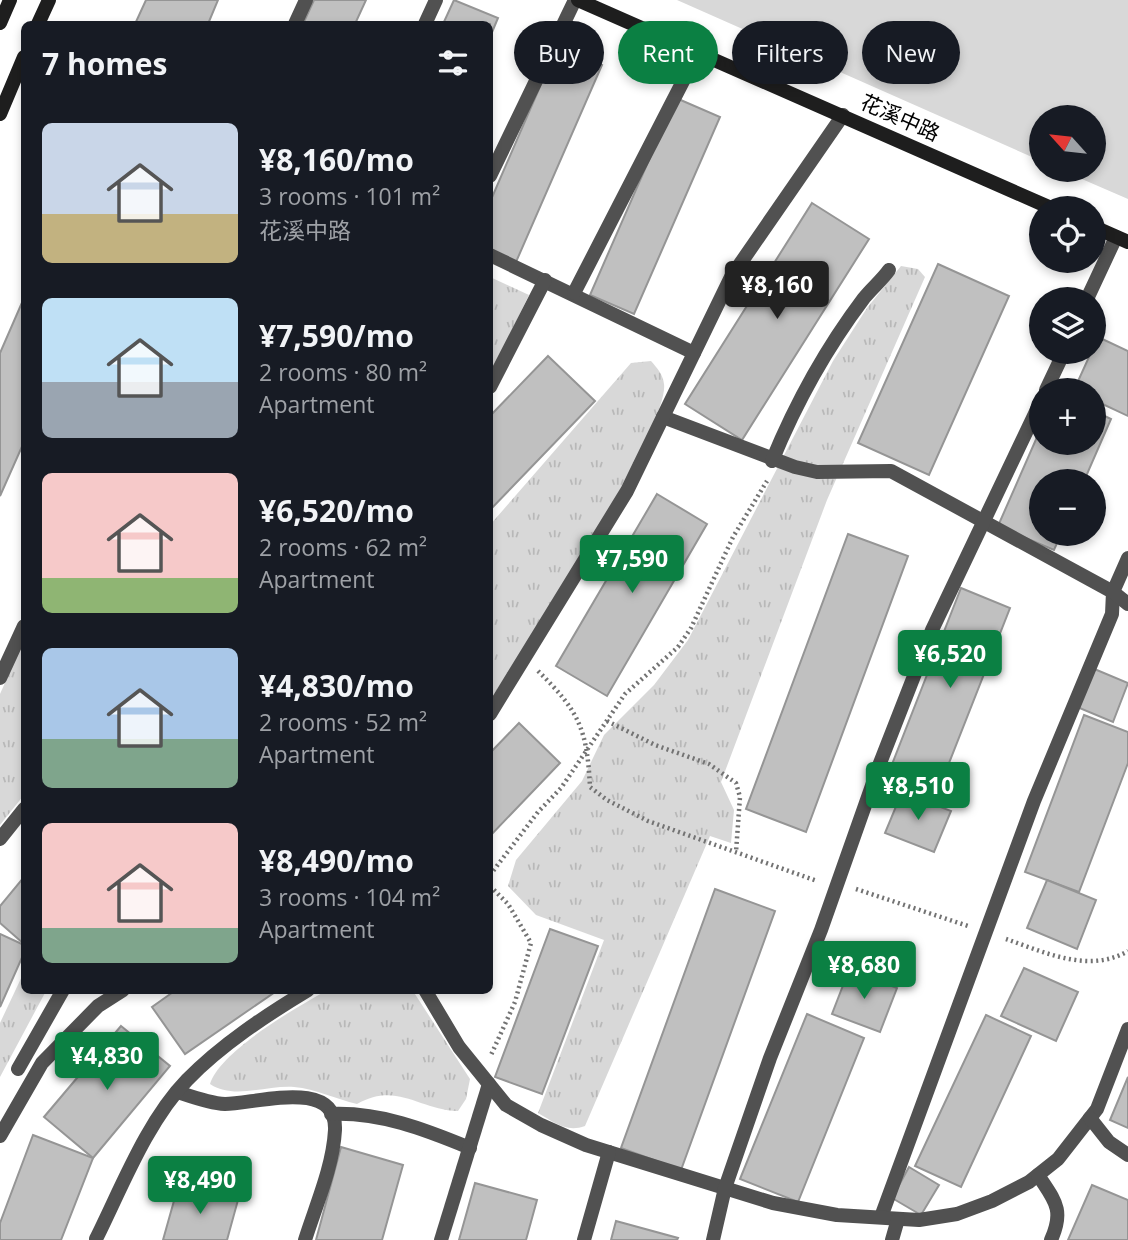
<!DOCTYPE html>
<html lang="en">
<head>
<meta charset="utf-8">
<style>
  :root { --surface:#171b24; --page:#242831; --text:#f1f3f6; --muted:#9ea1a6; --accent:#0b8043 }
  body { margin:0; font-family:"Open Sans","Noto Sans SC",sans-serif; background:var(--page); color:var(--text); height:100vh; display:flex; flex-direction:column; font-size:26px; white-space:nowrap }
  * { box-sizing:border-box; margin:0 }
  p { font-size:23px; color:var(--muted) }
  .icon { flex:none; width:38px; height:38px; fill:none; stroke:currentColor; stroke-width:2; stroke-linecap:round; stroke-linejoin:round }
  .map { position:relative; flex:1; overflow:hidden }
  .drawer { position:absolute; left:21px; top:21px; width:472px; height:973px; display:flex; flex-direction:column; background:var(--surface); border-radius:10px; box-shadow:0 4px 10px #0003 }
  .drawer>* { flex:none }
  .top-card { position:absolute; left:514px; top:21px; width:508px; height:63px; display:flex; gap:14px }
  .needle { width:46px; rotate:297deg }
  .buttons { position:absolute; left:1029px; top:105px; display:grid; gap:14px }
  .buttons a { display:grid; place-items:center; width:77px; height:77px; border-radius:50%; background:var(--surface); box-shadow:0 4px 10px #0003; font-size:35px }
  .price { position:absolute; translate:-50% -60px; padding:0 16px; border-radius:7px; background:var(--accent); color:#fff; font-size:23px; line-height:46px; filter:drop-shadow(0 2px 4px #0008) }
  .price::after { content:''; position:absolute; left:50%; top:42px; width:21px; height:16px; margin-left:-10px; background:inherit; clip-path:polygon(0 0,100% 0,50% 100%) }
  .price.current { background:#222; color:#fff }
  ul { padding:0; list-style:none }
  li { display:flex; align-items:center; gap:21px; height:175px; padding:0 21px }
  li span { display:grid; place-items:center; flex:none; width:196px; height:140px; border-radius:10px; color:#555 }
  li>.icon { margin-inline-start:auto }
  span .icon { width:84px; height:84px; fill:#fffc; stroke-width:1 }
  li b { font-size:30px }
  h2 { display:flex; justify-content:space-between; align-items:center; height:84px; padding:0 21px; font-size:30px }
  .chip { padding:0 24px; border-radius:32px; background:var(--surface); box-shadow:0 4px 10px #0003; font-size:24px; line-height:63px }
  .chip.current { background:var(--accent); color:#fff }
  .map>svg:first-child { display:block }
  .grass { fill:url(#grass-tufts) }
  .green { fill:#d8d8d8 }
  .building { fill:#c0c0c0; stroke:#959595; stroke-width:2 }
  .lines { fill:none; stroke-linecap:round; stroke-linejoin:round }
  .path { stroke:#737373; stroke-width:4.5; stroke-dasharray:2 3.5; stroke-linecap:butt }
  .lane { stroke:#515151; stroke-width:14 }
  .street { stroke:#515151; stroke-width:14 }
  .secondary { stroke:#1e1e1e; stroke-width:14 }
  .labels { text-anchor:middle; stroke-width:6; stroke-linejoin:round; paint-order:stroke }
  .street-label { font-size:21px; fill:#000; stroke:#fff }
</style>
</head>
<body>
<div class="map">
<svg width="1128" height="1240" viewBox="0 0 1128 1240">
  <defs>
    <pattern id="grass-tufts" width="24" height="20" patternUnits="userSpaceOnUse" patternTransform="scale(1.75)"><rect width="24" height="20" fill="#d8d8d8"/><path d="M3 7l-1-3M5 7V3M7 7l1-3M15 17l-1-3M17 17v-4M19 17l1-3" fill="none" stroke="#b8b8b8"/></pattern>
  </defs>
  <rect width="100%" height="100%" fill="#fff"/>
  <g class="grass">
    <path d="M901 266 918 269 925 277 827 500 721 782 734 810 731 843 710 836 585 1126C566 1133 554 1122 538 1113L604 940 536 915 508 886 516 860 582 781 604 735 654 685 688 640 833 361 867 308Z"/>
    <path d="M490 277 529 295 490 375Z"/>
    <path d="M651 361C657 368 663 374 664 384 670 426 521 653 490 700V525L631 363Z"/>
    <path d="M24 640V795L0 825V694Z"/>
    <path d="M24 972V990L46 991 0 1077V1023Z"/>
    <path d="M326 991H413L470 1079 466 1099 458 1111C419 1110 397 1081 357 1104 336 1099 316 1089 294 1087 267 1085 233 1100 210 1084 220 1051 297 1007 326 991Z"/>
  </g>
  <path class="green" d="M677 0H1128V199L1061 170H1094V117H1041V161Z"/>
  <g class="building">
    <path d="M146 0H218L208 24H135Z"/>
    <path d="M314 0H366L355 24H303Z"/>
    <path d="M454 0 498 18 490 37V24H443Z"/>
    <path d="M558 45 602 65 516 262 490 251V202Z"/>
    <path d="M676 98 720 117 634 314 590 295Z"/>
    <path d="M812 203 869 239 742 440 685 404Z"/>
    <path d="M938 264 1009 296 929 475 858 443Z"/>
    <path d="M24 298V442L0 496V353Z"/>
    <path d="M1098 337 1128 351V416L1094 400V390H1074Z"/>
    <path d="M548 356 595 401 490 510V416Z"/>
    <path d="M1094 411 1111 419 1084 481H1041V534H1061L1054 550 998 526 1041 428V443H1094Z"/>
    <path d="M657 494 707 524 607 696 556 666Z"/>
    <path d="M848 534 908 556 806 832 746 809Z"/>
    <path d="M961 588 1010 608 938 791 889 772Z"/>
    <path d="M1092 668 1128 683 1113 722 1077 707Z"/>
    <path d="M1084 715 1128 732V763L1079 892 1025 872Z"/>
    <path d="M519 723 560 763 490 836V753Z"/>
    <path d="M902 792 951 811 934 852 885 833Z"/>
    <path d="M24 877V944L0 923V906Z"/>
    <path d="M1047 880 1096 900 1077 949 1027 928Z"/>
    <path d="M715 889 775 911 681 1170 621 1148Z"/>
    <path d="M550 929 598 946 542 1094 495 1077Z"/>
    <path d="M0 934 24 945V953L0 1007Z"/>
    <path d="M1024 968 1078 992 1056 1041 1001 1016Z"/>
    <path d="M849 970 897 988 880 1032 832 1014Z"/>
    <path d="M176 990H278L185 1054 152 1007Z"/>
    <path d="M807 1014 864 1038 798 1202 740 1179Z"/>
    <path d="M986 1015 1031 1036 961 1187 915 1166Z"/>
    <path d="M121 1026 170 1066 93 1158 44 1117Z"/>
    <path d="M1128 1077V1128L1110 1120Z"/>
    <path d="M33 1135 93 1158 61 1240H0V1223Z"/>
    <path d="M341 1147 403 1165 382 1240H316Z"/>
    <path d="M909 1167 939 1185 921 1215 892 1198Z"/>
    <path d="M179 1183 238 1200 227 1240H163Z"/>
    <path d="M475 1183 537 1200 526 1240H459Z"/>
    <path d="M1092 1185 1128 1200V1240H1068Z"/>
    <path d="M616 1221 678 1238 677 1240H611Z"/>
  </g>
  <g class="lines">
    <g class="path">
      <path d="M538 671C580 712 587 730 590 787L607 800 648 821 817 881"/>
      <path d="M607 721 655 745 709 764 736 783 740 797 736 852"/>
      <path d="M490 875 538 812 561 788 625 694 678 647 691 628 733 537 767 481"/>
      <path d="M490 886 508 904 531 943 515 1002 491 1055"/>
      <path d="M856 889 968 926"/>
      <path d="M1006 939C1044 952 1089 974 1128 951"/>
    </g>
    <g class="lane">
      <path d="M425 24 436 0"/>
      <path d="M490 176 575 0"/>
      <path d="M490 255 694 353"/>
      <path d="M574 293 697 54"/>
      <path d="M1087 299 1116 237"/>
      <path d="M490 387 545 280"/>
      <path d="M1046 390 1064 352"/>
      <path d="M663 417 795 467 817 472 891 471 1113 592 1112 614 1034 801 881 1217"/>
      <path d="M772 461C795 405 827 347 864 298 872 288 882 280 889 270"/>
      <path d="M1128 558 1113 592 1128 604"/>
      <path d="M0 839 24 809"/>
      <path d="M425 990 459 1047 506 1105 541 1125 586 1145 773 1203 837 1215 919 1220 957 1214 992 1201 1029 1182 1058 1159 1097 1109 1128 1029"/>
      <path d="M18 1069 63 990"/>
      <path d="M178 1092C193 1097 209 1103 225 1104 255 1104 337 1077 335 1130 333 1167 316 1205 305 1240"/>
      <path d="M331 1114C380 1112 424 1129 470 1148"/>
      <path d="M1090 1118 1109 1142 1128 1155"/>
      <path d="M1038 1175C1054 1200 1065 1209 1051 1240"/>
      <path d="M96 1239C121 1189 147 1121 187 1080 221 1045 265 1016 308 990"/>
      <path d="M441 1240 489 1084"/>
      <path d="M584 1240 609 1152"/>
      <path d="M713 1240 725 1188 770 1058 821 930 880 763 932 630 1041 401"/>
      <path d="M892 1240 898 1219"/>
    </g>
    <g class="street">
      <path d="M295 24 306 0"/>
      <path d="M0 678 24 626"/>
      <path d="M490 714 627 491 731 277 843 115"/>
      <path d="M0 1136 42 1063 98 1006 123 990"/>
    </g>
    <g class="secondary">
      <path d="M578 0 1051 208"/>
      <path d="M0 23 10 0"/>
      <path d="M38 24 49 0"/>
      <path d="M0 114 24 57"/>
      <path d="M1094 227 1128 242"/>
    </g>
  </g>
  <g class="labels">
    <g class="street-label">
      <text transform="translate(900 118) rotate(24)" y="7">花溪中路</text>
    </g>
  </g>
</svg>
<div class="buttons">
<a><svg class="needle" viewBox="-14 -14 28 28"><path d="M0-13l5 13h-10z" fill="#e53935"/><path d="M0 13l5-13h-10z" fill="#9ea1a6"/></svg></a>
<a><svg class="icon" aria-label="locate" viewBox="0 0 24 24"><circle cx="12" cy="12" r="6"/><path d="M12 2v4M12 18v4M2 12h4M18 12h4"/></svg></a>
<a><svg class="icon" aria-label="layers" viewBox="0 0 24 24"><path d="M12 4l9 5-9 5-9-5zM3 14l9 5 9-5"/></svg></a>
<a>+</a>
<a>−</a>
</div>
<b class="price current" style="left:777px;top:321px">¥8,160</b>
<b class="price" style="left:632px;top:595px">¥7,590</b>
<b class="price" style="left:950px;top:690px">¥6,520</b>
<b class="price" style="left:918px;top:822px">¥8,510</b>
<b class="price" style="left:864px;top:1001px">¥8,680</b>
<b class="price" style="left:107px;top:1092px">¥4,830</b>
<b class="price" style="left:200px;top:1216px">¥8,490</b>
<div class="top-card">
<a class="chip">Buy</a>
<a class="chip current">Rent</a>
<a class="chip">Filters</a>
<a class="chip">New</a>
</div>
<section class="drawer">
<h2>7 homes<svg class="icon" aria-label="filters" viewBox="0 0 24 24"><path d="M4 7h16M4 17h16"/><circle cx="9" cy="7" r="2"/><circle cx="15" cy="17" r="2"/></svg></h2>
<ul>
<li><span style="background:linear-gradient(#c9d6e8 65%,#c2b280 0)"><svg class="icon" aria-label="home" viewBox="0 0 24 24"><path d="M3 11l9-7 9 7M6 9v11h12V9"/></svg></span><div><b>¥8,160/mo</b><p>3 rooms · 101 m²</p><p>花溪中路</p></div></li>
<li><span style="background:linear-gradient(#bfe0f5 60%,#9aa5b1 0)"><svg class="icon" aria-label="home" viewBox="0 0 24 24"><path d="M3 11l9-7 9 7M6 9v11h12V9"/></svg></span><div><b>¥7,590/mo</b><p>2 rooms · 80 m²</p><p>Apartment</p></div></li>
<li><span style="background:linear-gradient(#f6c9c9 75%,#8fb573 0)"><svg class="icon" aria-label="home" viewBox="0 0 24 24"><path d="M3 11l9-7 9 7M6 9v11h12V9"/></svg></span><div><b>¥6,520/mo</b><p>2 rooms · 62 m²</p><p>Apartment</p></div></li>
<li><span style="background:linear-gradient(#a9c7e8 65%,#7fa58c 0)"><svg class="icon" aria-label="home" viewBox="0 0 24 24"><path d="M3 11l9-7 9 7M6 9v11h12V9"/></svg></span><div><b>¥4,830/mo</b><p>2 rooms · 52 m²</p><p>Apartment</p></div></li>
<li><span style="background:linear-gradient(#f6c9c9 75%,#7fa58c 0)"><svg class="icon" aria-label="home" viewBox="0 0 24 24"><path d="M3 11l9-7 9 7M6 9v11h12V9"/></svg></span><div><b>¥8,490/mo</b><p>3 rooms · 104 m²</p><p>Apartment</p></div></li>
</ul>
</section>
</div>
</body>
</html>
